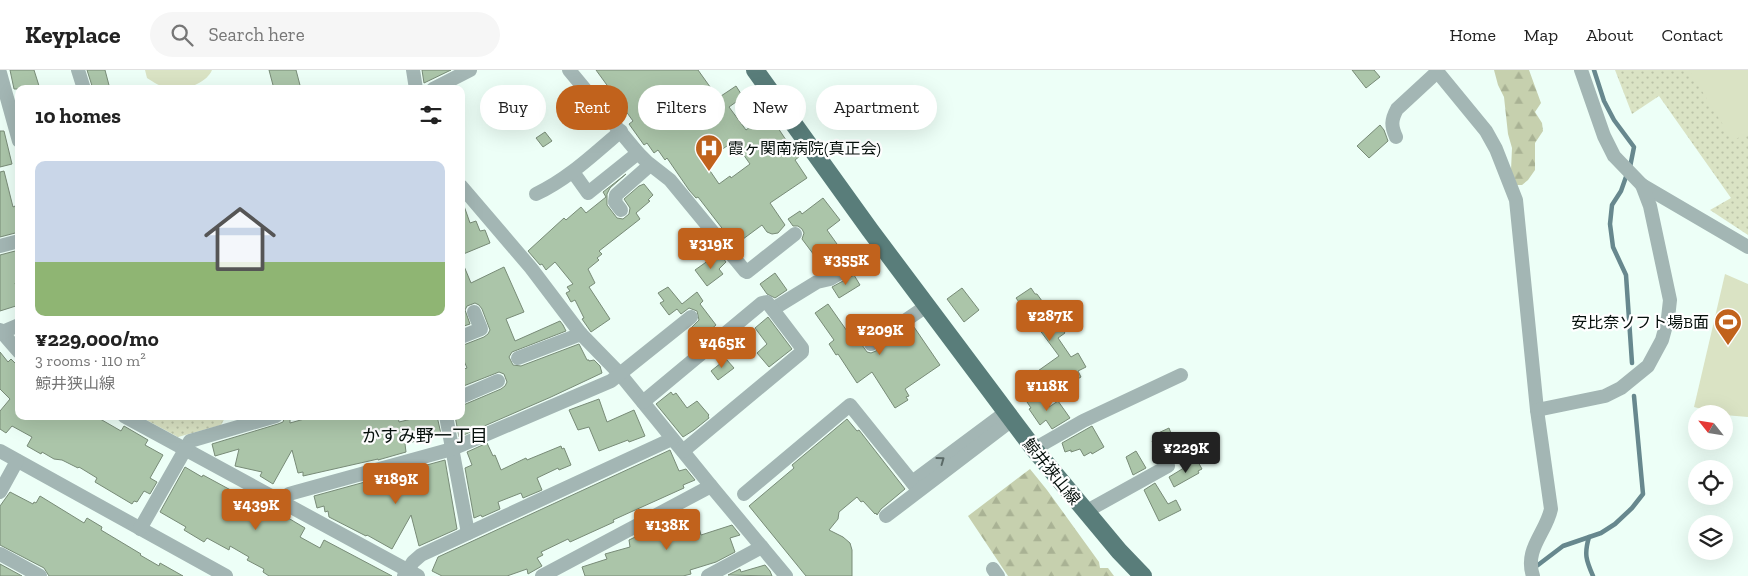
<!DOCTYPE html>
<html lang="en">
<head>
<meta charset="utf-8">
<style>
  :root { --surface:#fff; --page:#f6f6f6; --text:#222; --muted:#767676; --line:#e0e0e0; --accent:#c1621c }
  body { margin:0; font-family:"Zilla Slab","Noto Sans JP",serif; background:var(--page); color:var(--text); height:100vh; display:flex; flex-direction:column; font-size:19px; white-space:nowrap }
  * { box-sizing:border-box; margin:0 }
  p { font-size:16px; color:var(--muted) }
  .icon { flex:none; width:28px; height:28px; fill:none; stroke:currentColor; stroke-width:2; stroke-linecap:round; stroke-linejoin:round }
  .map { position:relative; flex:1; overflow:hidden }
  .sheet { position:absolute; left:15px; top:15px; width:450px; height:335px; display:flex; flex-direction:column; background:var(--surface); border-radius:10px; box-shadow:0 5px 20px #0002 }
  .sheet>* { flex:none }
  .hud { position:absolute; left:480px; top:15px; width:475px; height:45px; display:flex; gap:10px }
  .needle { width:32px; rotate:300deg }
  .tools { position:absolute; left:1688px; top:335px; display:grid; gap:10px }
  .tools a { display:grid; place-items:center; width:45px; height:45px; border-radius:50%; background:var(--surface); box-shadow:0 5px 20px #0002; font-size:25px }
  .price { position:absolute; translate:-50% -42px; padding:0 11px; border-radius:5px; background:var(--accent); color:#fff; font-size:16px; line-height:32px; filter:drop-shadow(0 1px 2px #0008) }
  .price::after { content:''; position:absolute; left:50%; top:30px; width:15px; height:11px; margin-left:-8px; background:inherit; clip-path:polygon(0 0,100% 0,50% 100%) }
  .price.selected { background:#222; color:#fff }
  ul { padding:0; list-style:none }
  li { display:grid; align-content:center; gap:10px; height:265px; padding:0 20px }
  li span { display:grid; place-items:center; height:155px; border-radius:10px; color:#555 }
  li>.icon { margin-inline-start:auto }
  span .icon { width:90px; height:90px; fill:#fffc; stroke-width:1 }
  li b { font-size:21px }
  h2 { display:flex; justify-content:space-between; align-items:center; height:60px; padding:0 20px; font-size:21px }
  .tag { padding:0 18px; border-radius:22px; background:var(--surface); box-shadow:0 5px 20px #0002; font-size:18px; line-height:45px }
  .tag.selected { background:var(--accent); color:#fff }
  header { display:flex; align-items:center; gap:30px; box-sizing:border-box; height:70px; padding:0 25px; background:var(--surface); border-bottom:1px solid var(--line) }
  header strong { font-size:24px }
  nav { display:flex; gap:28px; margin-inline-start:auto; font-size:18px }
  .search { width:350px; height:45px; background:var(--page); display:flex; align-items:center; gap:12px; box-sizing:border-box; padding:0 18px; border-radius:28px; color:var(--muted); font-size:19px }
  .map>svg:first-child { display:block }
  .green { fill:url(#green-dots) }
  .forest { fill:url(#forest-firs) }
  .pitch { fill:#dae3c4 }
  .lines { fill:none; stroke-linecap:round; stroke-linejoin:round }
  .stream { stroke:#67888e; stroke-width:4.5 }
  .building { fill:#abc5a9; stroke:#788b77; fill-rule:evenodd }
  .minor { stroke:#a3b6b4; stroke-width:14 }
  .major { stroke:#597d7a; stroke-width:18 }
  .oneway { stroke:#5c6b68 }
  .labels { text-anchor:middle; stroke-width:4.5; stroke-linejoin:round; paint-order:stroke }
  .poi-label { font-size:16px; fill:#06100c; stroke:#fff; text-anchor:start }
  .street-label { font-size:16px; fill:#06100c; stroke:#fff }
  .neighbourhood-label { font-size:18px; fill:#06100c; stroke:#fff }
</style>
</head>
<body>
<header>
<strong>Keyplace</strong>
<div class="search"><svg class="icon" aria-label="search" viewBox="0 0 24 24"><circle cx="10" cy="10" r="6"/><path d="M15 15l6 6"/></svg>Search here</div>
<nav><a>Home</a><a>Map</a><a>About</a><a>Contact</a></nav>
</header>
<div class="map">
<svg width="1748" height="506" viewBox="0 0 1748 506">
  <defs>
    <pattern id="green-dots" width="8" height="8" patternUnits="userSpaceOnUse" patternTransform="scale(1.25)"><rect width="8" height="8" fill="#dae3c4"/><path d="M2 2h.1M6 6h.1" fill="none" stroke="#bac2a7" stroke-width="1.8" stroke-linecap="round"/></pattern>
    <pattern id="forest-firs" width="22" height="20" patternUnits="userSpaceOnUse" patternTransform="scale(1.25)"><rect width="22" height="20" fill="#c6d0ae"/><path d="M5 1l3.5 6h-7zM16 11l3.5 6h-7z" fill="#a9b294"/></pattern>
  </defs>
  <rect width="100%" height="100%" fill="#edfff7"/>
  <g class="green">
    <path d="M1615 0H1748V165L1710 140 1731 128 1659 26 1632 44Z"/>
    <path d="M139 346H226L221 355 178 367Z"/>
  </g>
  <g class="forest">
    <path d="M1494 0H1529L1541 33 1535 42 1542 53 1543 61 1535 73V100L1528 110 1522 115H1517L1511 100 1512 78 1508 64 1504 27 1498 15Z"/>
    <path d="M1030 399 1047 420 1099 492 1100 498H1108L1114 506H1008L968 446Z"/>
  </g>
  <g class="pitch">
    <path d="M145 0H212C206 14 184 21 169 18 161 17 153 12 147 8Z"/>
    <path d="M1689 0H1748V62L1733 71Z"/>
    <path d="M1725 204 1748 214V347L1724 345 1694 337Z"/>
  </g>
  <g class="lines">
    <g class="stream">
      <path d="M1594 0 1604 31 1614 50 1634 77 1630 97"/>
      <path d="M1627 104 1621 121 1612 135 1610 154 1613 177 1626 205 1632 293"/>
      <path d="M1589 467C1584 484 1586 490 1593 506"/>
      <path d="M1538 495 1563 476 1601 463 1615 454 1632 438 1643 424 1634 326"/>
    </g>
  </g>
  <g class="building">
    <path d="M10 0H34L40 19H14Z"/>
    <path d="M87 0H105L110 19H93Z"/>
    <path d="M269 0H296L301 19H274Z"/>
    <path d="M422 0H451L424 13Z"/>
    <path d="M596 0H698L718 28 736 16 743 27 729 37 746 60 761 49 762 51 768 47 776 59 778 58 790 76 792 74 800 86 795 90 807 108 770 133 785 155 778 163 772 164 767 162 762 155 735 175 698 127 696 128 689 120 667 88 665 90 658 80 654 83 647 73 644 75 629 54 633 51ZM734 71 750 94 731 108 730 106 719 114 704 92Z"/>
    <path d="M1352 0H1374L1380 7 1366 18Z"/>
    <path d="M1380 55 1384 60 1388 71 1369 88 1357 76Z"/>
    <path d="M0 61H4L12 94 0 97Z"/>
    <path d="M545 62 552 71 543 77 536 68Z"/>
    <path d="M4 101 13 137 15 136 19 150V162L0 167V102Z"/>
    <path d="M626 104 610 118 607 124V135L617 148 623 149 629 144 630 138 624 129 639 116 644 114 653 125 648 130 650 131 636 143 640 149 599 181 602 184 597 188 599 190 588 199 595 213 589 217 610 249 591 262 582 249 584 248 575 230 571 232 566 223 570 221 567 217 573 214 555 192 546 200 542 194 540 195 528 181 564 148 566 150 581 137 586 143 606 127 603 122Z"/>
    <path d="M823 128 840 150 827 160 837 174 834 176 844 190 826 201 802 169 804 163 802 159 798 156H793L788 149 800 141 802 144Z"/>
    <path d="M461 133H463L470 153 476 151 480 161 485 160 490 173 461 185Z"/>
    <path d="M19 180V212L15 213 19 226V235L0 241V185Z"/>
    <path d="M719 183 726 192 719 199 723 204 707 216 695 200Z"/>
    <path d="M461 189 471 213 504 197 524 242 506 249 515 271 560 251 563 255 566 261 512 282 509 287 513 295 521 296 579 274 587 290H589V291L594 290 600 296 602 303 551 327 459 367 455 346H461V336L501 319 505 316 507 312 504 304 499 302 461 317V300L467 298 461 284V276L484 267 488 264 490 260 482 239 479 235 475 233 467 236 465 240 470 254 461 257Z"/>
    <path d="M775 203 787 220 775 228 767 224 760 214Z"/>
    <path d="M854 205 860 215 839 228 832 217Z"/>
    <path d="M668 217 682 234 697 222 703 231 700 234 716 255 708 262 710 265 702 272 691 258 699 250 697 241 689 238 681 244 677 239 669 245 660 233 664 231 658 223Z"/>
    <path d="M962 218 979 240 964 252 947 229Z"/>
    <path d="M1031 218 1035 224H1037L1065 263 1058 268 1071 287 1078 283 1086 297 1078 301 1081 307 1076 310 1072 304 1073 307 1062 313 1056 303 1035 318 1028 308 1059 286 1016 228Z"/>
    <path d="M828 234 847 261 868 246 878 259 863 270 862 275 867 282 871 283 876 281 914 257 940 295 905 319 909 326 906 327 908 330 895 338 872 302 857 313 838 284 836 285 829 274 834 270 815 243Z"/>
    <path d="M768 247 792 279 769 297 757 283 767 274 755 258Z"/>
    <path d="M0 282 8 292 11 289 19 297V346H95L121 361 124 356 148 370 145 375 163 385 150 408 157 412 150 424 144 421 137 432 134 431 132 434 95 412 97 408 79 397 78 398 62 390 54 389 42 382 41 384 27 376 32 367 12 356 6 363 0 359V341L10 329 0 319Z"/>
    <path d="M726 289 734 298 718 310 711 301Z"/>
    <path d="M671 322 673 325 676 323 687 338 697 331 709 345 708 346 709 348 694 360 683 367 656 334Z"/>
    <path d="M1038 323 1049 337 1058 331 1070 348 1052 359 1046 350 1040 355 1029 339 1031 338 1027 332Z"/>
    <path d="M599 329 607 352 634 340 645 366 629 372 628 370 599 381 589 357 578 360 569 340Z"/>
    <path d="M285 346H290V353L315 346H398L399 352 424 346H437L441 364 405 374 406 382 378 390V389L303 406V402L298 403 292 380 273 414 260 406 262 402 235 396 239 379 215 386 212 374 278 354 283 352Z"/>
    <path d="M847 349 857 361 859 360 905 419 881 439 877 445 876 443 875 444 863 431 861 432 857 427 839 442 838 449 829 460 843 467 850 473 852 480V506H806L749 436 794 398 792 395Z"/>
    <path d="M1092 356 1104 377 1092 384 1091 382 1084 386 1080 379 1071 382V380L1065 382 1062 373Z"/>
    <path d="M1169 358 1174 371 1167 374 1169 378 1158 383 1152 371 1156 369 1154 365Z"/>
    <path d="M487 373 493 386 495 385 501 400 526 388 527 390 561 376 562 379 564 378 571 395 559 400 558 398 537 408 542 420 523 428 521 423 498 432 500 439 482 447 481 445 474 448 465 398 472 395 467 382Z"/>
    <path d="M670 380 679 401 686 399 695 410 683 415 684 418 613 450 614 452 570 472 568 469 541 482 543 485 537 488 542 496 528 504 527 499 507 506H442L432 501 438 487Z"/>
    <path d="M1136 381 1146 398 1133 405 1126 387Z"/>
    <path d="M445 390 457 459 419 476 411 445 392 479 367 465 366 466 329 447 328 441 325 442 324 436 317 438 314 426Z"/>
    <path d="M1197 390 1202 399 1198 401 1199 403 1174 417 1169 407Z"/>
    <path d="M185 397 202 407 203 405 238 424 241 420 305 458 300 467 320 478 324 470 392 506H269L263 502 264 499 247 490 249 487 230 476 229 480 207 468 204 472 184 460 186 457 160 442Z"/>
    <path d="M1155 413 1168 434 1176 430 1181 440 1159 451 1144 420Z"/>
    <path d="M10 422 33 434 34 432 36 433 40 426 84 453 87 448 102 457 101 460 141 484 140 485 159 496 160 493 183 506H49L44 498 0 475V436Z"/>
    <path d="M689 441 690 445 695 443 701 465 732 455 740 465 730 468 735 482 716 492 690 500 691 504 683 506H585L582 497 607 489 605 484 630 477 629 470 675 448 674 446Z"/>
    <path d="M0 494 22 506H0Z"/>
    <path d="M765 495 770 501 772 506 728 505 740 499 741 502Z"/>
  </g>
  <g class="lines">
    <g class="minor">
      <path d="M78 0 84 19"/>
      <path d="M413 0 416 19"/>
      <path d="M569 0 638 83 647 92 670 110 745 201 747 202 795 164"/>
      <path d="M1436 0 1486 61 1496 79 1516 130 1537 340 1551 439C1546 463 1524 479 1533 506"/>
      <path d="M1581 0 1604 66 1614 86 1642 115 1748 177"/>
      <path d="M0 3 19 71"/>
      <path d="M433 19 470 0"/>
      <path d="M1396 67C1391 56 1391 50 1397 39L1437 2"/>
      <path d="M573 102 588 123 638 83"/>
      <path d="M461 116 531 198 581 264 620 304 711 416 786 506"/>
      <path d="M536 124C568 109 594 84 621 61"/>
      <path d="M621 140 615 132 616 125 650 95"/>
      <path d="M0 176 19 171"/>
      <path d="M773 239 817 212 830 209 884 176"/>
      <path d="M0 260 19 282"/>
      <path d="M0 263 19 255"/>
      <path d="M461 267 481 259 474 242"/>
      <path d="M871 274 928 235"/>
      <path d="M518 288 581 264"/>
      <path d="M461 327 498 311"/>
      <path d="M643 332 762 233 767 232 802 278V282L683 381"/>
      <path d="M1537 340 1605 326 1621 318 1648 296 1662 270 1668 248 1670 230 1650 136 1642 115"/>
      <path d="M124 346 418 506"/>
      <path d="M446 346 468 463"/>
      <path d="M1034 379 1083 351 1181 305"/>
      <path d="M0 381 226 506"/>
      <path d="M917 419 912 412 1006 342"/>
      <path d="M0 422 17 391"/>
      <path d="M744 424 850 335 912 412"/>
      <path d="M283 432 289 424 296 422 452 379 611 311 691 247"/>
      <path d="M1085 442 1168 396"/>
      <path d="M886 446 1012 350"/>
      <path d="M140 459 190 371 276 346"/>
      <path d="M0 484 40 506"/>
      <path d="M993 499 998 506"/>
      <path d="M404 506 413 492 421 485 672 369"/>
      <path d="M542 506 711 416"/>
      <path d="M708 506 762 477"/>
    </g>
    <path class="major" d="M755 0 870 160 1034 379 1119 481 1143 506"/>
  </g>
  <defs><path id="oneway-chevron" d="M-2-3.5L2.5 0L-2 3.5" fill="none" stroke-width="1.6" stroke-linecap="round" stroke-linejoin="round" transform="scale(1.25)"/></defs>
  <use class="oneway" href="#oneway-chevron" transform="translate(941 390) rotate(-36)"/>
  <defs>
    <g id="hospital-pin" transform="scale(1.4375)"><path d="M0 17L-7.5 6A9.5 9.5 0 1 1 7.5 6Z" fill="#c1621c" stroke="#fff"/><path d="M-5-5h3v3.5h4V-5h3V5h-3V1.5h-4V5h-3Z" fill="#fff"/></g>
    <g id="stadium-pin" transform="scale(1.4375)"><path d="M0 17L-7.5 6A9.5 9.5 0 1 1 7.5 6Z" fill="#c1621c" stroke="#fff"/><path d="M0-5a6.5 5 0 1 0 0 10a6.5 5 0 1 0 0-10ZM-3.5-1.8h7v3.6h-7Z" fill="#fff"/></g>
  </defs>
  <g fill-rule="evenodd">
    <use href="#hospital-pin" x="709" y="78"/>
    <use href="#stadium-pin" x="1728" y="252"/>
  </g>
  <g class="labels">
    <g class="poi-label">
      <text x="728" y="84">霞ヶ関南病院(真正会)</text>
      <text x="1709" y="258" text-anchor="end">安比奈ソフト場B面</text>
    </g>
    <g class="street-label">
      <text transform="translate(1052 401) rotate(51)" y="6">鯨井狭山線</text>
    </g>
    <g class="neighbourhood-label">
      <text x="425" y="372">かすみ野一丁目</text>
    </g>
  </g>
</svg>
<div class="tools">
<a><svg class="needle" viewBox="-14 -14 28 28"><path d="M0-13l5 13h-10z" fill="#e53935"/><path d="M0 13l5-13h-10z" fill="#767676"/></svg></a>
<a><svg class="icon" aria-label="locate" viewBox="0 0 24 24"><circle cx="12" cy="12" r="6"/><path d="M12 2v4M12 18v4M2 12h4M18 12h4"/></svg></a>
<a><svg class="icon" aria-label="layers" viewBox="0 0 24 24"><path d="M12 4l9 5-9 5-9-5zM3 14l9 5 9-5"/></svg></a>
</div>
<b class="price" style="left:711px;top:200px">¥319K</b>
<b class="price" style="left:846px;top:216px">¥355K</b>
<b class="price" style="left:1050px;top:272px">¥287K</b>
<b class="price" style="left:880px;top:286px">¥209K</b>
<b class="price" style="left:722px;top:299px">¥465K</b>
<b class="price" style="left:1047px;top:342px">¥118K</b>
<b class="price selected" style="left:1186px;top:404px">¥229K</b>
<b class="price" style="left:396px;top:435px">¥189K</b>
<b class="price" style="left:256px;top:461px">¥439K</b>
<b class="price" style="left:667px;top:481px">¥138K</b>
<div class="hud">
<a class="tag">Buy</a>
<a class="tag selected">Rent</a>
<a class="tag">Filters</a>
<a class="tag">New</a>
<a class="tag">Apartment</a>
</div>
<section class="sheet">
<h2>10 homes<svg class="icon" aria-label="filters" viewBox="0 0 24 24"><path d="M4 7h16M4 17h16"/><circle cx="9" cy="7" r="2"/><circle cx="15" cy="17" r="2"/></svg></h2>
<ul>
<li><span style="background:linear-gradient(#c9d6e8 65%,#8fb573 0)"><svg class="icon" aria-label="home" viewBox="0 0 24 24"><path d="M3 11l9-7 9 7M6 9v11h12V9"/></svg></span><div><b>¥229,000/mo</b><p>3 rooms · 110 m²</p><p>鯨井狭山線</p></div></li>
</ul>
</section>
</div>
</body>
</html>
